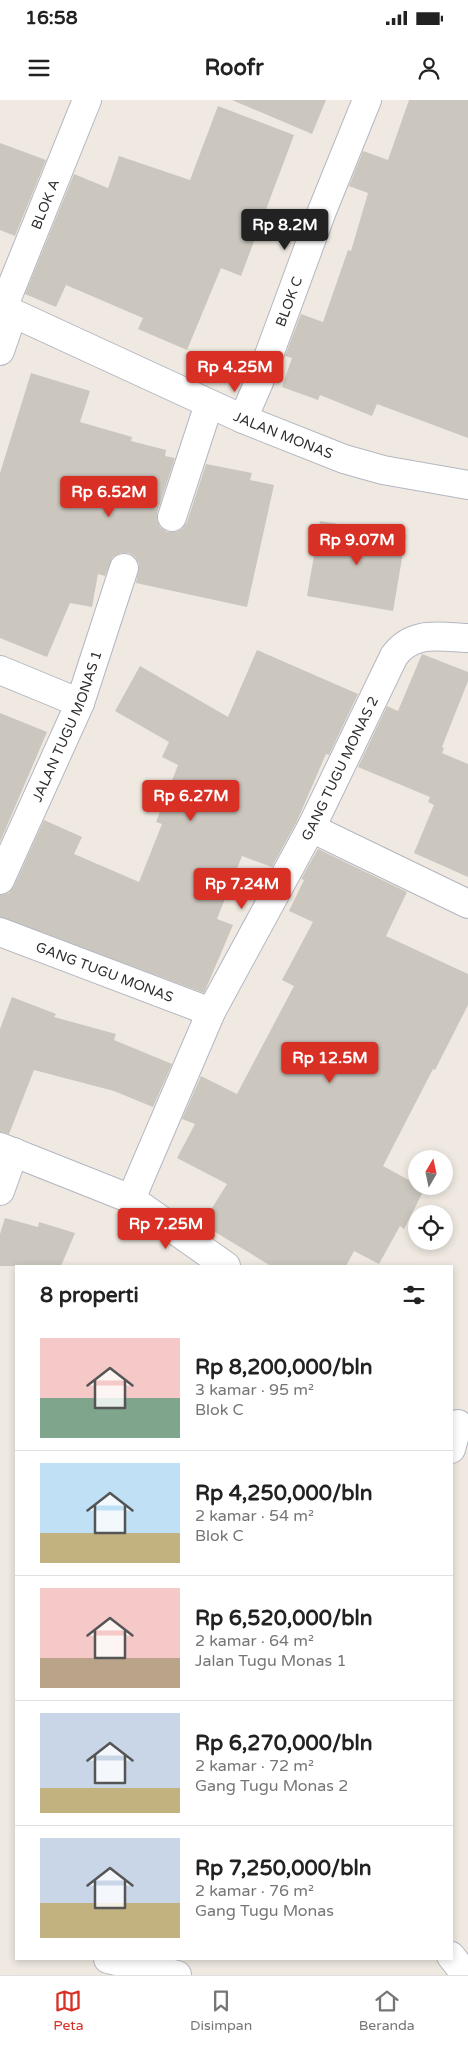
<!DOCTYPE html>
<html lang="id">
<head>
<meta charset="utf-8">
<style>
  :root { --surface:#fff; --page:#f2f2f2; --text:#222; --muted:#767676; --line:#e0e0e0; --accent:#d93025 }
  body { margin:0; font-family:"Varela Round",sans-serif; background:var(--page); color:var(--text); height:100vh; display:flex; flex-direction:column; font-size:19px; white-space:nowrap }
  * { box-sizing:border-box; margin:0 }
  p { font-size:16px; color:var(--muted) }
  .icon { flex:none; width:28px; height:28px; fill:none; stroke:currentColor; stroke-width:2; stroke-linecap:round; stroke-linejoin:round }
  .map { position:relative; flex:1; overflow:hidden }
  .sheet { position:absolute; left:15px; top:1165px; width:438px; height:695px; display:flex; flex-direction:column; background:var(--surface); border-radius:0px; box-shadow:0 2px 8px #0003 }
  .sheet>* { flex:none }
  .needle { width:32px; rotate:9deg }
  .fabs { position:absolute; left:408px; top:1050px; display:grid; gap:10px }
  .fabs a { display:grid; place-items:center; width:45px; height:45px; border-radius:50%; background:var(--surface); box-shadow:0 2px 8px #0003; font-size:25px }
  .price { position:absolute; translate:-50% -42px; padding:0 11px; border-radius:5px; background:var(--accent); color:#fff; font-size:16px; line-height:32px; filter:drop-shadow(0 1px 2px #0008) }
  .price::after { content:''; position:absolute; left:50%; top:30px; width:15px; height:11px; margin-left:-8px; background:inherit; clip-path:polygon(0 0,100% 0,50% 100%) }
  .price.current { background:#222; color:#fff }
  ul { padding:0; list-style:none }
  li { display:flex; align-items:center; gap:15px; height:125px; padding:0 25px }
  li+li { border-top:1px solid var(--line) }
  li span { display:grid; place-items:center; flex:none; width:140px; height:100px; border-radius:0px; color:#555 }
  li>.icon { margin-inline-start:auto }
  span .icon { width:60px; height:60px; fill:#fffc; stroke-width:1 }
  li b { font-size:21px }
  h2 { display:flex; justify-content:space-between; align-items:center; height:60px; padding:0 25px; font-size:21px }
  .status { display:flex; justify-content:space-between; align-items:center; height:35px; padding:0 25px; background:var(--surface); direction:ltr }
  .status svg { height:14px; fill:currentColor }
  header { display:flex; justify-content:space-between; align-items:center; height:65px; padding:0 25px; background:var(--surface); font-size:22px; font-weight:700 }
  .menu { display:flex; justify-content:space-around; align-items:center; height:70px; border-top:1px solid var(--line); background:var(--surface); font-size:14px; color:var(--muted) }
  .menu a { display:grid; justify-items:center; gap:2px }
  .menu .current { color:var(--accent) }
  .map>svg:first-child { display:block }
  .building { fill:#cbc7bf }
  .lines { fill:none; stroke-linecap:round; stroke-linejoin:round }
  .minor-casing { stroke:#b4b7c1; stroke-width:30 }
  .minor { stroke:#fff; stroke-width:28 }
  .labels { text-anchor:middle; stroke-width:5; stroke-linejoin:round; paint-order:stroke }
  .street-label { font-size:14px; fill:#2e2e2e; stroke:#fff }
</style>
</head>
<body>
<div class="status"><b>16:58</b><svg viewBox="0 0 49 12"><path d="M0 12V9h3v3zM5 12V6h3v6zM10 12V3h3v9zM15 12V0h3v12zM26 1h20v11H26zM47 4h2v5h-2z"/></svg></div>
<header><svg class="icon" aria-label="menu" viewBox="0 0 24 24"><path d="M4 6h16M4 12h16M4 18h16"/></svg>Roofr<svg class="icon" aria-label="person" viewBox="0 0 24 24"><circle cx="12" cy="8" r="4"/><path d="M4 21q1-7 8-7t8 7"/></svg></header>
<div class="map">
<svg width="468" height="1875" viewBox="0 0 468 1875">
  <rect width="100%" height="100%" fill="#efe9e1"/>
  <g class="building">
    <path d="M232 0H326L312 34Z"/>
    <path d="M409 0H468V338L377 304 372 316 320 295 318 300 282 287 292 258 285 256 301 214 323 222 348 150 351 151 368 93 349 86 363 51 388 60Z"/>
    <path d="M218 6 294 35 241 176 221 168 187 250 138 229 143 218 66 185 56 207 25 194 74 74 108 88 119 56 190 80Z"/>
    <path d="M0 43 46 60 15 136 0 130Z"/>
    <path d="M31 273 90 291 80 322 132 337 131 341 166 350 165 356 175 358 157 413V420L160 427 167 432H176L182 429 187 422 206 364 252 373 250 380 274 385 247 507 136 483 139 464 135 457 129 453H121L113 457 105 476 98 474 92 507 70 503 47 557 0 538V373Z"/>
    <path d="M320 421 406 435 393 511 307 496Z"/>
    <path d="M257 550 358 594 329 655 326 654 297 721 272 767 242 756 217 819 233 825 204 893 0 817V795L9 793 14 786 44 720 82 737 74 754 139 782 162 724 156 722 178 665 162 657 169 642 115 611 140 566 228 617Z"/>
    <path d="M422 554 468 572V581L442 647 444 648 442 653 468 664V777L414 753 434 705 428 702 430 697 358 667 387 606 398 611Z"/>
    <path d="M0 613 47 632 0 742Z"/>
    <path d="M318 749 407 792 386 836 468 874V905L435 970 433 969 383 1066 416 1084V1086L425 1088 404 1129 400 1126 379 1164 354 1151 346 1166H271L202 1124 227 1084 177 1058 195 1024 182 1019 201 976 237 994 294 886 282 880 313 822 289 811 304 780 301 779Z"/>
    <path d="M12 897 56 914 54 917 116 934 114 940 172 964 153 1007 114 991 34 970 9 1034 0 1032V929Z"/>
    <path d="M5 1118 38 1127 39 1122 75 1133 61 1166H0V1134Z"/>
  </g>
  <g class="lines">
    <g class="minor-casing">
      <g id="minor">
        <path id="s1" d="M0 207 243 319 344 359 383 370 468 385"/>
        <path id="s2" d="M3 208 87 0"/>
        <path d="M0 251 13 213"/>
        <path id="s3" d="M243 319 259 282 322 111 367 0"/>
        <path d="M172 417 209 304"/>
        <path d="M0 570 80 603"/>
        <path d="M311 728 468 804"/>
        <path id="s4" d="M0 780 80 603 124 468"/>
        <path id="s5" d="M0 832 211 912"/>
        <path d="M0 1047 131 1099 226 1166"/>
        <path d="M0 1091 14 1052"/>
        <path id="s6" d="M131 1099 211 912 311 728 394 556C413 530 439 537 468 538"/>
        <path d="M451 1349 458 1324"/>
        <path d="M451 1856 466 1875"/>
        <path d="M108 1859 177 1875"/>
      </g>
    </g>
    <use href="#minor" class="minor"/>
  </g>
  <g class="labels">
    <g class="street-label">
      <text dy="5" stroke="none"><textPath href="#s2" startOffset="112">BLOK A</textPath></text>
      <text dy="5" stroke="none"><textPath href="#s3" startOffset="126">BLOK C</textPath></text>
      <text dy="5" stroke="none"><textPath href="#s1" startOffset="311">JALAN MONAS</textPath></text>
      <text dy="5" stroke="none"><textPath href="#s4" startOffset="168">JALAN TUGU MONAS 1</textPath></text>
      <text dy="5" stroke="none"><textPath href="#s6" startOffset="479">GANG TUGU MONAS 2</textPath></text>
      <text dy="5" stroke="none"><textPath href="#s5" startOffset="112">GANG TUGU MONAS</textPath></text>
    </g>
  </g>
</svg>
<div class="fabs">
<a><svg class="needle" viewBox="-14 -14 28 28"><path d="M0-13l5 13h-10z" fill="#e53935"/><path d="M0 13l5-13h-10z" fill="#767676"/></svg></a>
<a><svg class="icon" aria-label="locate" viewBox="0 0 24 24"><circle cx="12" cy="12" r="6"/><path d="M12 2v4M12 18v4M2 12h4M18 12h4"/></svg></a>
</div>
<b class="price current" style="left:285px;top:151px">Rp 8.2M</b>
<b class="price" style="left:235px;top:293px">Rp 4.25M</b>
<b class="price" style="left:109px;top:418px">Rp 6.52M</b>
<b class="price" style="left:357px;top:466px">Rp 9.07M</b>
<b class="price" style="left:191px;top:722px">Rp 6.27M</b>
<b class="price" style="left:242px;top:810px">Rp 7.24M</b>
<b class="price" style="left:330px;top:984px">Rp 12.5M</b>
<b class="price" style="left:166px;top:1150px">Rp 7.25M</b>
<section class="sheet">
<h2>8 properti<svg class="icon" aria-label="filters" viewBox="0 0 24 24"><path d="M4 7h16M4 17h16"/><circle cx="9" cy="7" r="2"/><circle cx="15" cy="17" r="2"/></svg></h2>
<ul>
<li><span style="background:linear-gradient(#f6c9c9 60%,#7fa58c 0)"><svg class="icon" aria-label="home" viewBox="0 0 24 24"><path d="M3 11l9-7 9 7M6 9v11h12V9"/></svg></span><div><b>Rp 8,200,000/bln</b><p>3 kamar · 95 m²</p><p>Blok C</p></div></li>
<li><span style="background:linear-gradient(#bfe0f5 70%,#c2b280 0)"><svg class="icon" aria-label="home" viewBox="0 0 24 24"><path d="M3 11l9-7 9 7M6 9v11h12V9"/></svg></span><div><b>Rp 4,250,000/bln</b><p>2 kamar · 54 m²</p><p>Blok C</p></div></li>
<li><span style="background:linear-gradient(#f6c9c9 70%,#b9a48a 0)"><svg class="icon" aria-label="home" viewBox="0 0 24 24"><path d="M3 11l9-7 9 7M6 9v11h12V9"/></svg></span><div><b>Rp 6,520,000/bln</b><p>2 kamar · 64 m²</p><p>Jalan Tugu Monas 1</p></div></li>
<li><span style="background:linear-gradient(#c9d6e8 75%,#c2b280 0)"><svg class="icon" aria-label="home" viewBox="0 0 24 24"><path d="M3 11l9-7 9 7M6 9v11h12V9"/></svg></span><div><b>Rp 6,270,000/bln</b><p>2 kamar · 72 m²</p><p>Gang Tugu Monas 2</p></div></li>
<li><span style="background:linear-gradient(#c9d6e8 65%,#c2b280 0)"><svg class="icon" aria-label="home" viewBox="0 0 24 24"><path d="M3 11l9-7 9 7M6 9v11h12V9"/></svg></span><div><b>Rp 7,250,000/bln</b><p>2 kamar · 76 m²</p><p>Gang Tugu Monas</p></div></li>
</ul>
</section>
</div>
<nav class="menu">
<a class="current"><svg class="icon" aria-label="map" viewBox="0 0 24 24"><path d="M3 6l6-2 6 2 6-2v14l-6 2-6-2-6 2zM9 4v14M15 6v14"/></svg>Peta</a>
<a><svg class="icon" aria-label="saved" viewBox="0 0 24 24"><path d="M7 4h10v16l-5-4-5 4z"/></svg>Disimpan</a>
<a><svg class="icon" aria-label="home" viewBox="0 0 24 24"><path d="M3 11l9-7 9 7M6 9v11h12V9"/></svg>Beranda</a>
</nav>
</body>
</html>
